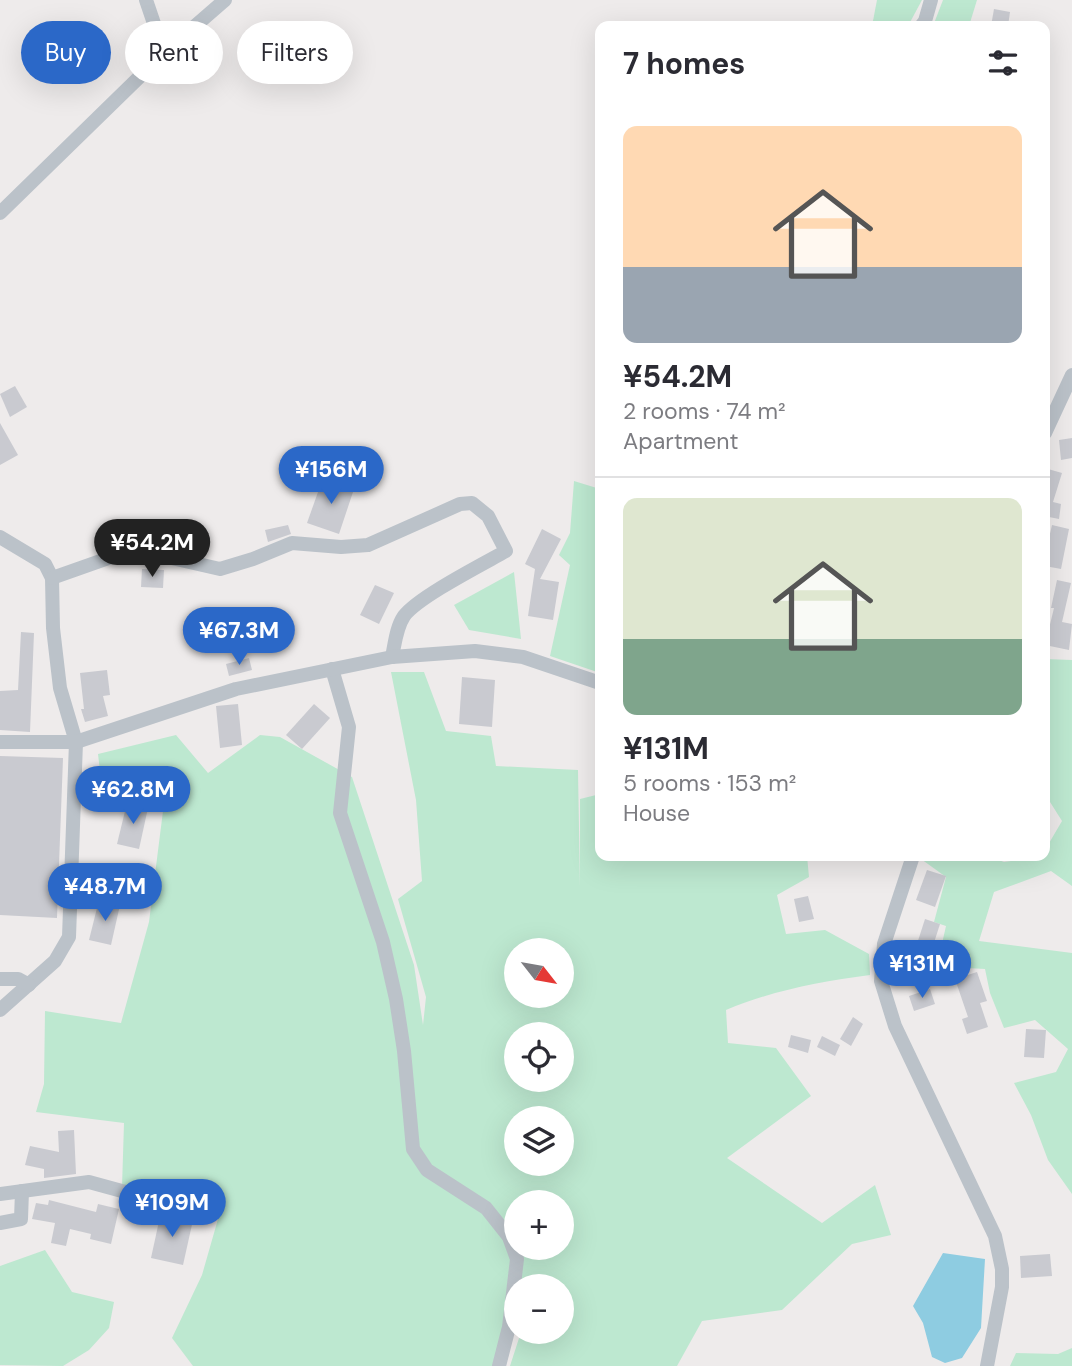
<!DOCTYPE html>
<html lang="en">
<head>
<meta charset="utf-8">
<style>
  :root { --surface:#fff; --page:#f2f2f3; --text:#2b2b33; --muted:#7c7c81; --line:#e1e1e2; --accent:#2b68c8 }
  body { margin:0; font-family:"DM Sans",sans-serif; background:var(--page); color:var(--text); height:100vh; display:flex; flex-direction:column; font-size:26px; white-space:nowrap }
  * { box-sizing:border-box; margin:0 }
  p { font-size:23px; color:var(--muted) }
  .icon { flex:none; width:38px; height:38px; fill:none; stroke:currentColor; stroke-width:2; stroke-linecap:round; stroke-linejoin:round }
  .map { position:relative; flex:1; overflow:hidden }
  .drawer { position:absolute; left:595px; top:21px; width:455px; height:840px; display:flex; flex-direction:column; background:var(--surface); border-radius:14px; box-shadow:0 7px 28px #0002 }
  .drawer>* { flex:none }
  .top-card { position:absolute; left:21px; top:21px; width:469px; height:63px; display:flex; gap:14px }
  .needle { width:46px; rotate:121deg }
  .controls { position:absolute; left:504px; top:938px; display:grid; gap:14px }
  .controls a { display:grid; place-items:center; width:70px; height:70px; border-radius:50%; background:var(--surface); box-shadow:0 7px 28px #0002; font-size:35px }
  .price { position:absolute; translate:-50% -60px; padding:0 16px; border-radius:24px; background:var(--accent); color:#fff; font-size:23px; line-height:46px; filter:drop-shadow(0 2px 4px #0008) }
  .price::after { content:''; position:absolute; left:50%; top:42px; width:21px; height:16px; margin-left:-10px; background:inherit; clip-path:polygon(0 0,100% 0,50% 100%) }
  .price.on { background:#222; color:#fff }
  ul { padding:0; list-style:none }
  li { display:grid; align-content:center; gap:14px; height:371px; padding:0 28px }
  li+li { border-top:2px solid var(--line) }
  li span { display:grid; place-items:center; height:217px; border-radius:14px; color:#555 }
  li>.icon { margin-inline-start:auto }
  span .icon { width:126px; height:126px; fill:#fffc; stroke-width:1 }
  li b { font-size:30px }
  h2 { display:flex; justify-content:space-between; align-items:center; height:84px; padding:0 28px; font-size:30px }
  .chip { padding:0 24px; border-radius:32px; background:var(--surface); box-shadow:0 7px 28px #0002; font-size:24px; line-height:63px }
  .chip.on { background:var(--accent); color:#fff }
  .map>svg:first-child { display:block }
  .green { fill:#bde8d0; fill-rule:evenodd }
  .water { fill:#8ecce1 }
  .building { fill:#c9cad0 }
  .lines { fill:none; stroke-linecap:round; stroke-linejoin:round }
  .minor { stroke:#bbc2c9; stroke-width:14 }
</style>
</head>
<body>
<div class="map">
<svg width="1072" height="1366" viewBox="0 0 1072 1366">
  <rect width="100%" height="100%" fill="#eeebeb"/>
  <g class="green">
    <path d="M877 0H922L908 26H872Z"/>
    <path d="M943 0H977L969 26H933Z"/>
    <path d="M574 481 600 489V673L550 656 570 565 559 555 570 533Z"/>
    <path d="M514 572 521 639 469 630 454 605Z"/>
    <path d="M1045 659 1072 660V886L1051 871 994 892 979 941 1072 953V1194L1048 1160 1031 1115 1014 1083 1056 1072 1068 1049 1035 1020 1004 1028 990 993 985 969 949 967 941 948 946 926 934 922 946 877 921 859 923 856H988L1004 862 1045 856V850L1062 821 1045 794Z"/>
    <path d="M391 672H424L446 731 491 736 496 766 578 770 580 887V799L600 794V856H807L809 877 777 895 786 934 825 930 869 954 870 975C819 982 774 990 726 1010L728 1043 776 1048 811 1096 727 1158 822 1223 875 1185 891 1235 852 1244 782 1310 702 1321 677 1366H510L521 1332H562V1286H516L493 1366H193L172 1338 202 1275 218 1219 122 1187 124 1123 36 1112 44 1084 45 1011 121 1023 149 922 163 811 102 788 98 754 176 735 208 773 260 735 280 737 352 777 414 965 423 1025 426 997 398 899 422 881 416 800ZM516 950H562V996H516ZM516 1034H562V1080H516ZM516 1118H562V1164H516ZM516 1202H562V1248H516Z"/>
    <path d="M45 1250 72 1292 114 1302 109 1328 89 1350 63 1366 0 1365V1266Z"/>
    <path d="M1072 1348V1366H1010L1016 1353 1058 1354Z"/>
  </g>
  <path class="water" d="M943 1253 985 1259 981 1328 962 1358 945 1363 932 1357 923 1323 913 1306Z"/>
  <g class="building">
    <path d="M994 9 1010 12 1008 26H991Z"/>
    <path d="M15 386 27 407 10 417 0 394Z"/>
    <path d="M0 423 18 455 0 465Z"/>
    <path d="M1072 438V458L1061 460 1059 440Z"/>
    <path d="M1048 469 1062 473 1053 502 1061 504 1059 519 1049 517 1047 521H1045V480Z"/>
    <path d="M323 478 354 489 339 534 307 523Z"/>
    <path d="M288 525 291 534 268 542 265 530Z"/>
    <path d="M1052 525 1069 529 1061 569 1045 566V546L1047 547Z"/>
    <path d="M542 529 561 539 540 579 559 582 553 620 528 616 535 569 525 564Z"/>
    <path d="M142 569 164 570 163 588 141 587Z"/>
    <path d="M1057 580 1071 583 1062 622 1072 624 1069 650 1045 645 1054 608H1051Z"/>
    <path d="M375 585 394 593 379 624 360 615Z"/>
    <path d="M21 632 34 633 30 732 0 730V691L18 690Z"/>
    <path d="M249 658 252 670 229 676 226 664Z"/>
    <path d="M107 670 110 695 103 696 108 716 85 722 81 709H84L80 673Z"/>
    <path d="M462 677 495 680 492 727 459 724Z"/>
    <path d="M238 704 242 745 220 748 216 706Z"/>
    <path d="M314 704 330 718 302 749 286 735Z"/>
    <path d="M0 756 63 758 57 918 0 915Z"/>
    <path d="M127 803 148 808 139 849 117 844Z"/>
    <path d="M927 870 946 876 935 907 916 900Z"/>
    <path d="M808 896 814 919 799 922 794 899Z"/>
    <path d="M99 900 120 905 111 945 89 940Z"/>
    <path d="M925 919 940 924 931 952 916 947Z"/>
    <path d="M937 960 941 974 923 979 919 965Z"/>
    <path d="M977 972 987 1001 980 1003 988 1027 967 1034 962 1019 968 1017 955 979Z"/>
    <path d="M930 989 935 1004 914 1011 909 996Z"/>
    <path d="M853 1017 863 1024 851 1046 840 1039Z"/>
    <path d="M1026 1029 1046 1030 1044 1058 1024 1057Z"/>
    <path d="M791 1035 811 1040 808 1053 788 1047Z"/>
    <path d="M822 1036 840 1045 835 1056 817 1047Z"/>
    <path d="M74 1130 76 1174 44 1178V1169L25 1165 30 1146 59 1152 58 1131Z"/>
    <path d="M49 1200 96 1212 98 1204 119 1209 111 1244 90 1239 91 1234 70 1229 66 1246 51 1243 55 1223 32 1219 36 1203 48 1205Z"/>
    <path d="M161 1212 193 1220 183 1265 151 1258Z"/>
    <path d="M1050 1254 1052 1276 1021 1278 1020 1256Z"/>
  </g>
  <g class="lines">
    <g class="minor">
      <path d="M146 0 164 53"/>
      <path d="M921 26 925 21 931 0"/>
      <path d="M0 213 164 53 225 0"/>
      <path d="M1045 433 1072 375"/>
      <path d="M0 537 45 564 52 578 53 628 60 688 76 742 69 937 55 961 0 1010"/>
      <path d="M52 578 120 554 136 553 163 556 220 569 253 559 292 543 341 547 368 545 460 504 472 503 488 516 506 551C483 564 418 597 404 616 396 628 395 643 392 657"/>
      <path d="M332 669 349 727 340 813 383 942 396 999 404 1051 413 1149 427 1170 486 1208 509 1237 517 1259 509 1327 499 1366"/>
      <path d="M0 742H76L236 689 392 657 475 651 523 657 600 683"/>
      <path d="M913 856 884 944 881 981 895 1026 995 1236 1002 1269V1287L987 1366"/>
      <path d="M0 979H18L29 985"/>
      <path d="M0 1194 89 1182 195 1211"/>
      <path d="M0 1223 21 1219 22 1191"/>
    </g>
  </g>
</svg>
<div class="controls">
<a><svg class="needle" viewBox="-14 -14 28 28"><path d="M0-13l5 13h-10z" fill="#e53935"/><path d="M0 13l5-13h-10z" fill="#7c7c81"/></svg></a>
<a><svg class="icon" aria-label="locate" viewBox="0 0 24 24"><circle cx="12" cy="12" r="6"/><path d="M12 2v4M12 18v4M2 12h4M18 12h4"/></svg></a>
<a><svg class="icon" aria-label="layers" viewBox="0 0 24 24"><path d="M12 4l9 5-9 5-9-5zM3 14l9 5 9-5"/></svg></a>
<a>+</a>
<a>−</a>
</div>
<b class="price" style="left:331px;top:506px">¥156M</b>
<b class="price on" style="left:152px;top:579px">¥54.2M</b>
<b class="price" style="left:239px;top:667px">¥67.3M</b>
<b class="price" style="left:133px;top:826px">¥62.8M</b>
<b class="price" style="left:105px;top:923px">¥48.7M</b>
<b class="price" style="left:922px;top:1000px">¥131M</b>
<b class="price" style="left:172px;top:1239px">¥109M</b>
<div class="top-card">
<a class="chip on">Buy</a>
<a class="chip">Rent</a>
<a class="chip">Filters</a>
</div>
<section class="drawer">
<h2>7 homes<svg class="icon" aria-label="filters" viewBox="0 0 24 24"><path d="M4 7h16M4 17h16"/><circle cx="9" cy="7" r="2"/><circle cx="15" cy="17" r="2"/></svg></h2>
<ul>
<li><span style="background:linear-gradient(#ffd9b3 65%,#9aa5b1 0)"><svg class="icon" aria-label="home" viewBox="0 0 24 24"><path d="M3 11l9-7 9 7M6 9v11h12V9"/></svg></span><div><b>¥54.2M</b><p>2 rooms · 74 m²</p><p>Apartment</p></div></li>
<li><span style="background:linear-gradient(#dfe7d0 65%,#7fa58c 0)"><svg class="icon" aria-label="home" viewBox="0 0 24 24"><path d="M3 11l9-7 9 7M6 9v11h12V9"/></svg></span><div><b>¥131M</b><p>5 rooms · 153 m²</p><p>House</p></div></li>
</ul>
</section>
</div>
</body>
</html>
